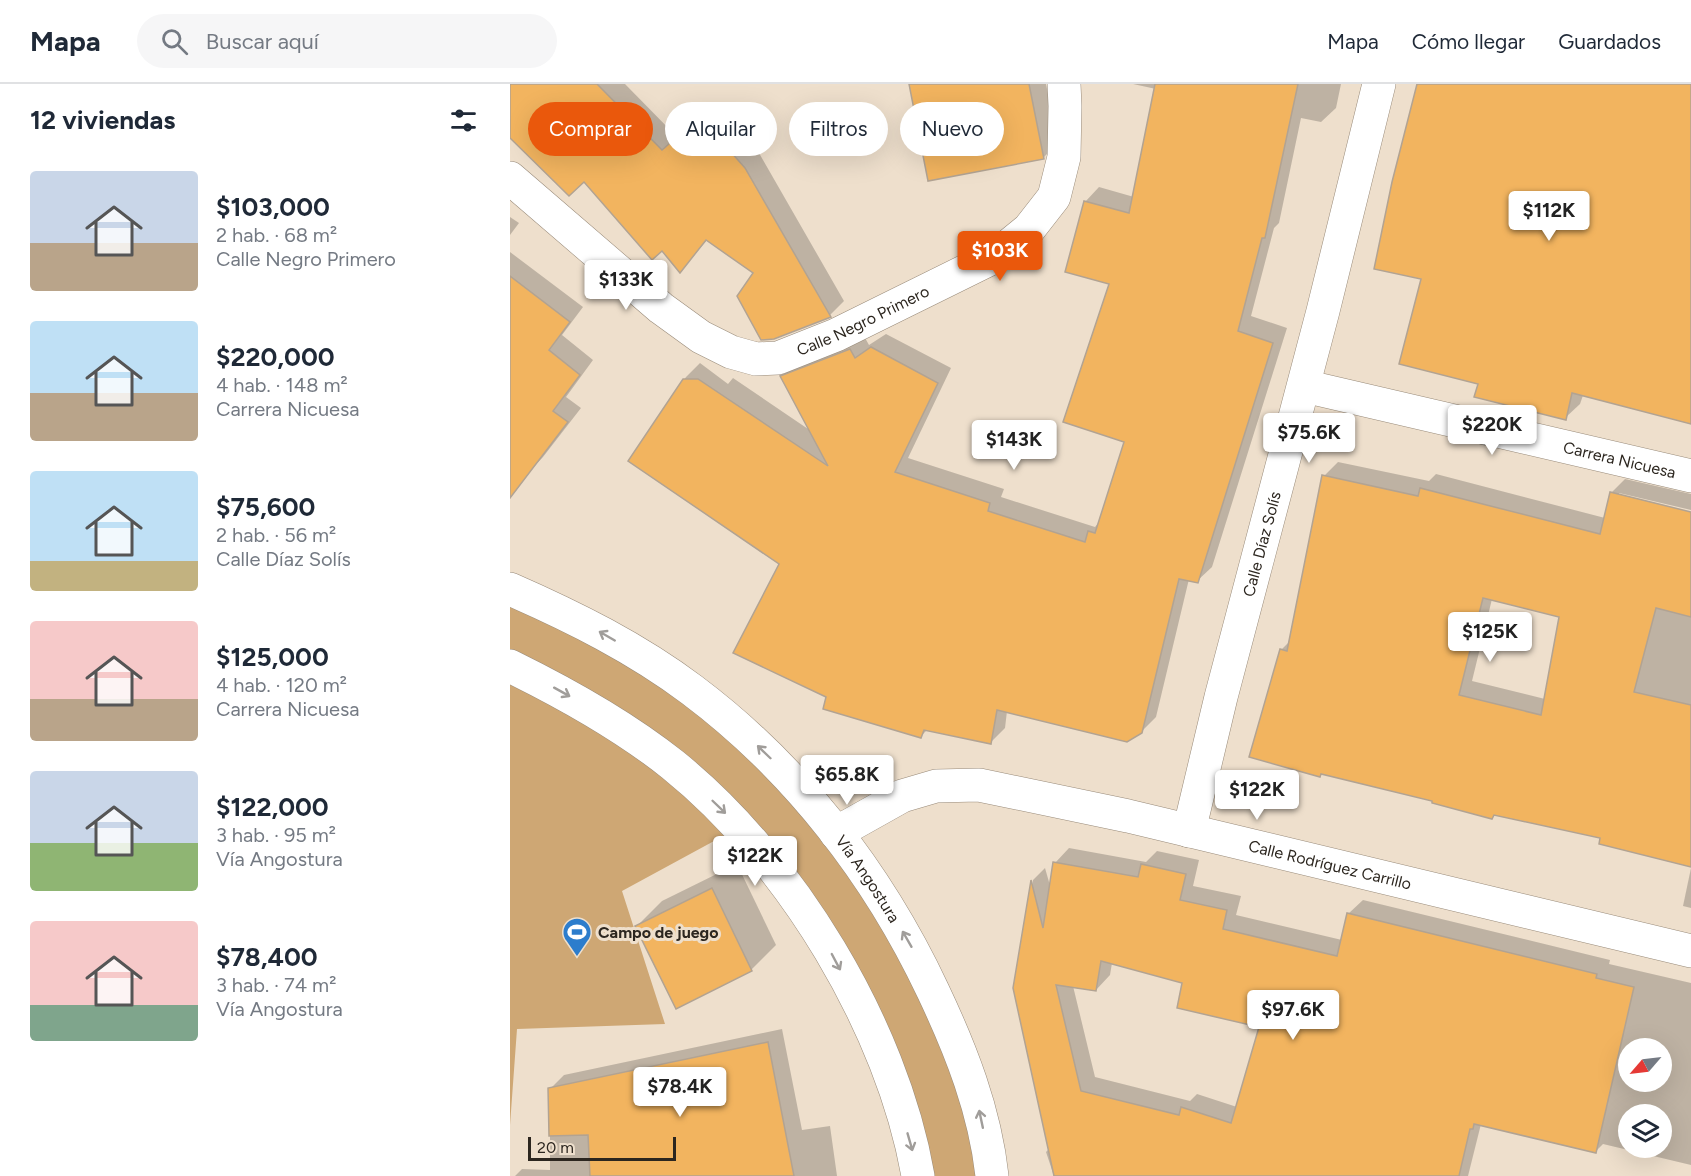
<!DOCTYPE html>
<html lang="es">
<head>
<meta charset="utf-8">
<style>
  :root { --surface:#fff; --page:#f6f6f7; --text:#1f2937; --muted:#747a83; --line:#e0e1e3; --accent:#ea580c }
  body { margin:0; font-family:Figtree,sans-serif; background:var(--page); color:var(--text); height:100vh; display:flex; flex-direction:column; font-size:22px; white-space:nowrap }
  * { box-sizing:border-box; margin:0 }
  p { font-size:20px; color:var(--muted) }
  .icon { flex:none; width:33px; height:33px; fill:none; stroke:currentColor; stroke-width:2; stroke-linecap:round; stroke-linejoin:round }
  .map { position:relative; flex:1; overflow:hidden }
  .sheet { display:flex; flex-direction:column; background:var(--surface); width:510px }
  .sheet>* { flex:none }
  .hud { position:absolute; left:18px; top:18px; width:570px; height:54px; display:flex; gap:12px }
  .needle { width:39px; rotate:242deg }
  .controls { position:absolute; left:1108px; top:954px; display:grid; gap:12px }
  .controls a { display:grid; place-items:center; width:54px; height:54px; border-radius:50%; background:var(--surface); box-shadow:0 6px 24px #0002; font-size:30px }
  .scale { position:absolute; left:18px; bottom:15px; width:148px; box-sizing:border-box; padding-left:6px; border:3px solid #2c261f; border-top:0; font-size:16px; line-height:21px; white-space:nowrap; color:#2c261f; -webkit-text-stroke:4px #eedfcc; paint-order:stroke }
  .price { position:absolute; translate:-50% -51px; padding:0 14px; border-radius:6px; background:#fff; color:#222; font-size:20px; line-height:39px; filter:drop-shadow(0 2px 3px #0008) }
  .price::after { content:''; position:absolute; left:50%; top:36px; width:18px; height:14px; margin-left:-9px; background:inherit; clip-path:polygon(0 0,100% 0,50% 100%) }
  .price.selected { background:var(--accent); color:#fff }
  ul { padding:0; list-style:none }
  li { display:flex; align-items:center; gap:18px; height:150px; padding:0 30px }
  li span { display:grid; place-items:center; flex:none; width:168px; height:120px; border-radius:6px; color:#555 }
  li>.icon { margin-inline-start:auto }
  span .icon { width:72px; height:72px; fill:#fffc; stroke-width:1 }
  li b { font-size:26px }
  h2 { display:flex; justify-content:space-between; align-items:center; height:72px; padding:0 30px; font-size:26px }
  .chip { padding:0 21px; border-radius:27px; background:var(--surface); box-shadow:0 6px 24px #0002; font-size:21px; line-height:54px }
  .chip.selected { background:var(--accent); color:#fff }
  header { display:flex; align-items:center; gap:36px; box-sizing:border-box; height:84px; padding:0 30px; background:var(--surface); border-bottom:2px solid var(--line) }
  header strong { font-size:28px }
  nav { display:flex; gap:33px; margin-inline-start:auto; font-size:21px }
  .search { width:420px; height:54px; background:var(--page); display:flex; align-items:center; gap:15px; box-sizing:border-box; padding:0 21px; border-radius:33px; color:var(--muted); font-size:22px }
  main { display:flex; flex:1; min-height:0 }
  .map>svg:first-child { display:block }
  .green { fill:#cea774 }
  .shadow { fill:#0003; fill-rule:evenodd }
  .building { fill:#f2b45f; stroke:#b2a392; stroke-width:1.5; fill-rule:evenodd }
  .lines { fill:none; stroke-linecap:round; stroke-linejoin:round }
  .minor-casing { stroke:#988a79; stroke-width:34 }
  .minor { stroke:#fff; stroke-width:33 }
  .oneway { stroke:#a09d9a }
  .labels { text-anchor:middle; stroke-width:6; stroke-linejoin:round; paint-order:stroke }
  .street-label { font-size:16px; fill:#2c261f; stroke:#eedfcc }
  .poi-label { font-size:16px; font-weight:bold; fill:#2c261f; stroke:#eedfcc; text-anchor:start }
</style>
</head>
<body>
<header>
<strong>Mapa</strong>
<div class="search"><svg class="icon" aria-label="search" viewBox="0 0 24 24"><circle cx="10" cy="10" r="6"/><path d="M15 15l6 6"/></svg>Buscar aquí</div>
<nav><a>Mapa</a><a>Cómo llegar</a><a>Guardados</a></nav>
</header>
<main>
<section class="sheet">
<h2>12 viviendas<svg class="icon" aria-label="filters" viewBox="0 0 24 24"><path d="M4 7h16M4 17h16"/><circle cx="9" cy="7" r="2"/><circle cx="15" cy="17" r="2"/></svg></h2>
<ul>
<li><span style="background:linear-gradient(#c9d6e8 60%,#b9a48a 0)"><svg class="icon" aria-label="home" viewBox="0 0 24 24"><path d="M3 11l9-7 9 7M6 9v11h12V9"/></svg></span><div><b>$103,000</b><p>2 hab. · 68 m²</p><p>Calle Negro Primero</p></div></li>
<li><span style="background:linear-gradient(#bfe0f5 60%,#b9a48a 0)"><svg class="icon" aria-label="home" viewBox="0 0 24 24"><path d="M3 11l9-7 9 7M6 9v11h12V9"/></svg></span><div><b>$220,000</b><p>4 hab. · 148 m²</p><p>Carrera Nicuesa</p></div></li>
<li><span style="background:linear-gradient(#bfe0f5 75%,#c2b280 0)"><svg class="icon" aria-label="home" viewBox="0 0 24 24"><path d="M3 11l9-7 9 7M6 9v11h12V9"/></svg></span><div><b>$75,600</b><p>2 hab. · 56 m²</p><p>Calle Díaz Solís</p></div></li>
<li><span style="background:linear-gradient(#f6c9c9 65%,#b9a48a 0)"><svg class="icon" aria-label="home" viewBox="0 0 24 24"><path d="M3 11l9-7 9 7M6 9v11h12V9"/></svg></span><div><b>$125,000</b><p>4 hab. · 120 m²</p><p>Carrera Nicuesa</p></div></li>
<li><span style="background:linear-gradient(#c9d6e8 60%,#8fb573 0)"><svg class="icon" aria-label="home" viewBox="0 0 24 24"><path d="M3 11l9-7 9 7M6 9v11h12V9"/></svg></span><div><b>$122,000</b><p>3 hab. · 95 m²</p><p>Vía Angostura</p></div></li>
<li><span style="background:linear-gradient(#f6c9c9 70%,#7fa58c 0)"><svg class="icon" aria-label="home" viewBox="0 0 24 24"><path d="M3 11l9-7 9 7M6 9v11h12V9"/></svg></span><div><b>$78,400</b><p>3 hab. · 74 m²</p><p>Vía Angostura</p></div></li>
</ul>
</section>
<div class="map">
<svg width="1181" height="1092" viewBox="0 0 1181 1092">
  <rect width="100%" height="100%" fill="#eedfcc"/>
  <path class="green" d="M0 505 182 606 369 807 482 1092H408L386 1006 228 744 112 807 155 940 7 945 0 1041Z"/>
  <g class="shadow">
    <path d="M0 0H115L167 53 205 20 249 69 334 217 320 231 245 189 198 155 170 187 152 165 74 95 0 51Z"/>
    <path d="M401 0H536L548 59 534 73Z"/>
    <path d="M623 0H831L826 24 811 38 791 34 769 139 764 144 741 232 777 244 702 483 687 497 679 495 646 633 631 648 497 627 495 644 480 659 418 645 411 652 318 612 271 479 120 377 176 293 190 279 218 300 223 294 301 347 272 293 286 279 354 252 359 261 376 250 441 284 398 374 494 405 491 413 585 443 590 437 616 357 601 199 575 118 589 103 624 113 646 5Z"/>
    <path d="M908 0H1181L1070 320 1055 334 969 299 913 194Z"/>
    <path d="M0 133 9 139 0 151Z"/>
    <path d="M0 168 73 223 52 251 83 276 56 313 71 324 33 373 19 388 0 374Z"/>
    <path d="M828 378 919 397 926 390 1095 434 1101 409 1115 395 1181 410V426L1109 409V412L1181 429V781L1092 753 986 730 982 734 771 566 781 556 814 392ZM982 515 1051 532 1035 615 962 597Z"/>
    <path d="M559 764 636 778 647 767 689 776 683 802 731 812 726 831 832 856 838 830 853 816 1100 876 1099 880 1181 899V1081L1093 1060 1086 1067 971 1040 958 1092H544L536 1068 540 1064 504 904 523 796 535 784 541 805 545 779ZM602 879 674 898 751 942 727 1023 687 1010 680 1017 585 993 563 902 586 906 600 891ZM1119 964H1152V998H1119ZM1119 1030H1152V1064H1119Z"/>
    <path d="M227 780 266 861 241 886 127 842 152 817Z"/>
    <path d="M1181 784V824L1173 822Z"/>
    <path d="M272 945 292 1046 320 1042 327 1092H5L12 1085 40 1086V1005L54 991Z"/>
  </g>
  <g class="building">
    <path d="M0 0H87L152 66 190 33 235 84 321 233 264 255 251 256 227 212 243 189 196 156 170 189 152 167 142 176 74 98 59 112 0 54Z"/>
    <path d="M399 0H519L534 75 418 97Z"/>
    <path d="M645 0H788L755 154H752L728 247 763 259 688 499 669 495 632 649 617 658 487 626 481 660 414 646 411 654 313 625 316 613 223 569 269 480 118 377 173 295H188L318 382 270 292 340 265 345 274 361 263 428 299 385 388 480 419 478 427 575 458 578 447 585 449 614 358 553 338 599 200 555 188 574 117 619 129Z"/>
    <path d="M907 0H1181V340L1062 309 1056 336 964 313 968 300 889 280 911 195 864 185 882 98Z"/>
    <path d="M0 192 60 238 39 266 70 291 43 327 58 338 0 414Z"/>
    <path d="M812 391 908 412 910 404 1090 450 1100 408 1181 428V533L1146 524 1124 608 1181 621V783L1089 760 1090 754 984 731 982 735 922 719V717L811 690 810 693 739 673 770 565 777 567ZM973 514 1049 533 1031 631 949 611Z"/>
    <path d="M543 778 628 793 631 780 676 790 670 816 717 826 713 845 827 872 837 829 1087 890 1086 894 1124 903 1086 1069 964 1040 963 1045H960L949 1092H544L503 904 521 796 533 844ZM591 877 672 899 667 924 749 943 721 1039 671 1023 669 1031 571 1007 546 901 586 907Z"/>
    <path d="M202 804 242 887 166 925 125 842Z"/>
    <path d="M258 958 284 1092H80L78 1051 39 1052 38 1004Z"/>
  </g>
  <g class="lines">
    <g class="minor-casing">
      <g id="minor">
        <path id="s1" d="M0 94 151 224 191 253 221 268 246 275 268 274 326 251 486 172 519 145 544 113 554 73 555 22 554 0"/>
        <path id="s2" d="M794 302 1181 392"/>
        <path id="s3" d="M0 505C64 533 126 564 182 606 286 684 368 790 423 907 451 966 475 1027 482 1092"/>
        <path d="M0 582C57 610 113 641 163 681 281 776 382 943 408 1092"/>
        <path id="s4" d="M679 747 711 613 813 227 869 0"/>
        <path id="s5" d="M326 749 392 712 426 702 469 701 618 732 1181 867"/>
      </g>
    </g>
    <use href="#minor" class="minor"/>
  </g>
  <defs><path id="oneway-shaft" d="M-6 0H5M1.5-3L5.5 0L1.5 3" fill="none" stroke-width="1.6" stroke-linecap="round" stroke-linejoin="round" transform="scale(1.5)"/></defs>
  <g class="oneway">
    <use href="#oneway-shaft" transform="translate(97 552) rotate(-150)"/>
    <use href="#oneway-shaft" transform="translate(52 608) rotate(29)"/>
    <use href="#oneway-shaft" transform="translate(254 668) rotate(-136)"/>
    <use href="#oneway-shaft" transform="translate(209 723) rotate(44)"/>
    <use href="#oneway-shaft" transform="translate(397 855) rotate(-120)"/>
    <use href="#oneway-shaft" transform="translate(326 878) rotate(62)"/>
    <use href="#oneway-shaft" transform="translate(471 1035) rotate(-102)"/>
    <use href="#oneway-shaft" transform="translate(400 1058) rotate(74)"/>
  </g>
  <defs>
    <g id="stadium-pin" transform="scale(1.5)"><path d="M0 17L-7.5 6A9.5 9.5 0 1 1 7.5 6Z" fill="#2d7dcc" stroke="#eedfcc"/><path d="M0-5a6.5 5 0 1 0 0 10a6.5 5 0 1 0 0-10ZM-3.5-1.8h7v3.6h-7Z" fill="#fff"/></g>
  </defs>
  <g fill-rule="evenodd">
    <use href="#stadium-pin" x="67" y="848"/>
  </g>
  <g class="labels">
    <g class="street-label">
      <text dy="6" stroke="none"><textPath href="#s1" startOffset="423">Calle Negro Primero</textPath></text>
      <text dy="6" stroke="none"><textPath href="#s2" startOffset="324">Carrera Nicuesa</textPath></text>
      <text dy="6" stroke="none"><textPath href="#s4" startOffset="296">Calle Díaz Solís</textPath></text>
      <text dy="6" stroke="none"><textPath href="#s5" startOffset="514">Calle Rodríguez Carrillo</textPath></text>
      <text dy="6" stroke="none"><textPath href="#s3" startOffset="468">Vía Angostura</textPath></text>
    </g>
    <g class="poi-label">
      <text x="88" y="854">Campo de juego</text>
    </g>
  </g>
</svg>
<div class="controls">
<a><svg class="needle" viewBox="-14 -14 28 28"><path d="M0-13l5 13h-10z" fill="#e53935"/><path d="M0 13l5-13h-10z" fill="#747a83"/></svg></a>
<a><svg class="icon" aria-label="layers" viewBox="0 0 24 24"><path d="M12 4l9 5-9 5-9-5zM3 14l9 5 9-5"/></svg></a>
</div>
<div class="scale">20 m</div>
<b class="price" style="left:1039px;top:158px">$112K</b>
<b class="price selected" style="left:490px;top:198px">$103K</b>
<b class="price" style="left:116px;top:227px">$133K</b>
<b class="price" style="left:982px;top:372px">$220K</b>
<b class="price" style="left:799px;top:380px">$75.6K</b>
<b class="price" style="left:504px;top:387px">$143K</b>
<b class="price" style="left:980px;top:579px">$125K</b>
<b class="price" style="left:337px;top:722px">$65.8K</b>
<b class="price" style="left:747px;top:737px">$122K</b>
<b class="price" style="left:245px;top:803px">$122K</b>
<b class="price" style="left:783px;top:957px">$97.6K</b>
<b class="price" style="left:170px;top:1034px">$78.4K</b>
<div class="hud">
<a class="chip selected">Comprar</a>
<a class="chip">Alquilar</a>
<a class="chip">Filtros</a>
<a class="chip">Nuevo</a>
</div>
</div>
</main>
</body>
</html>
